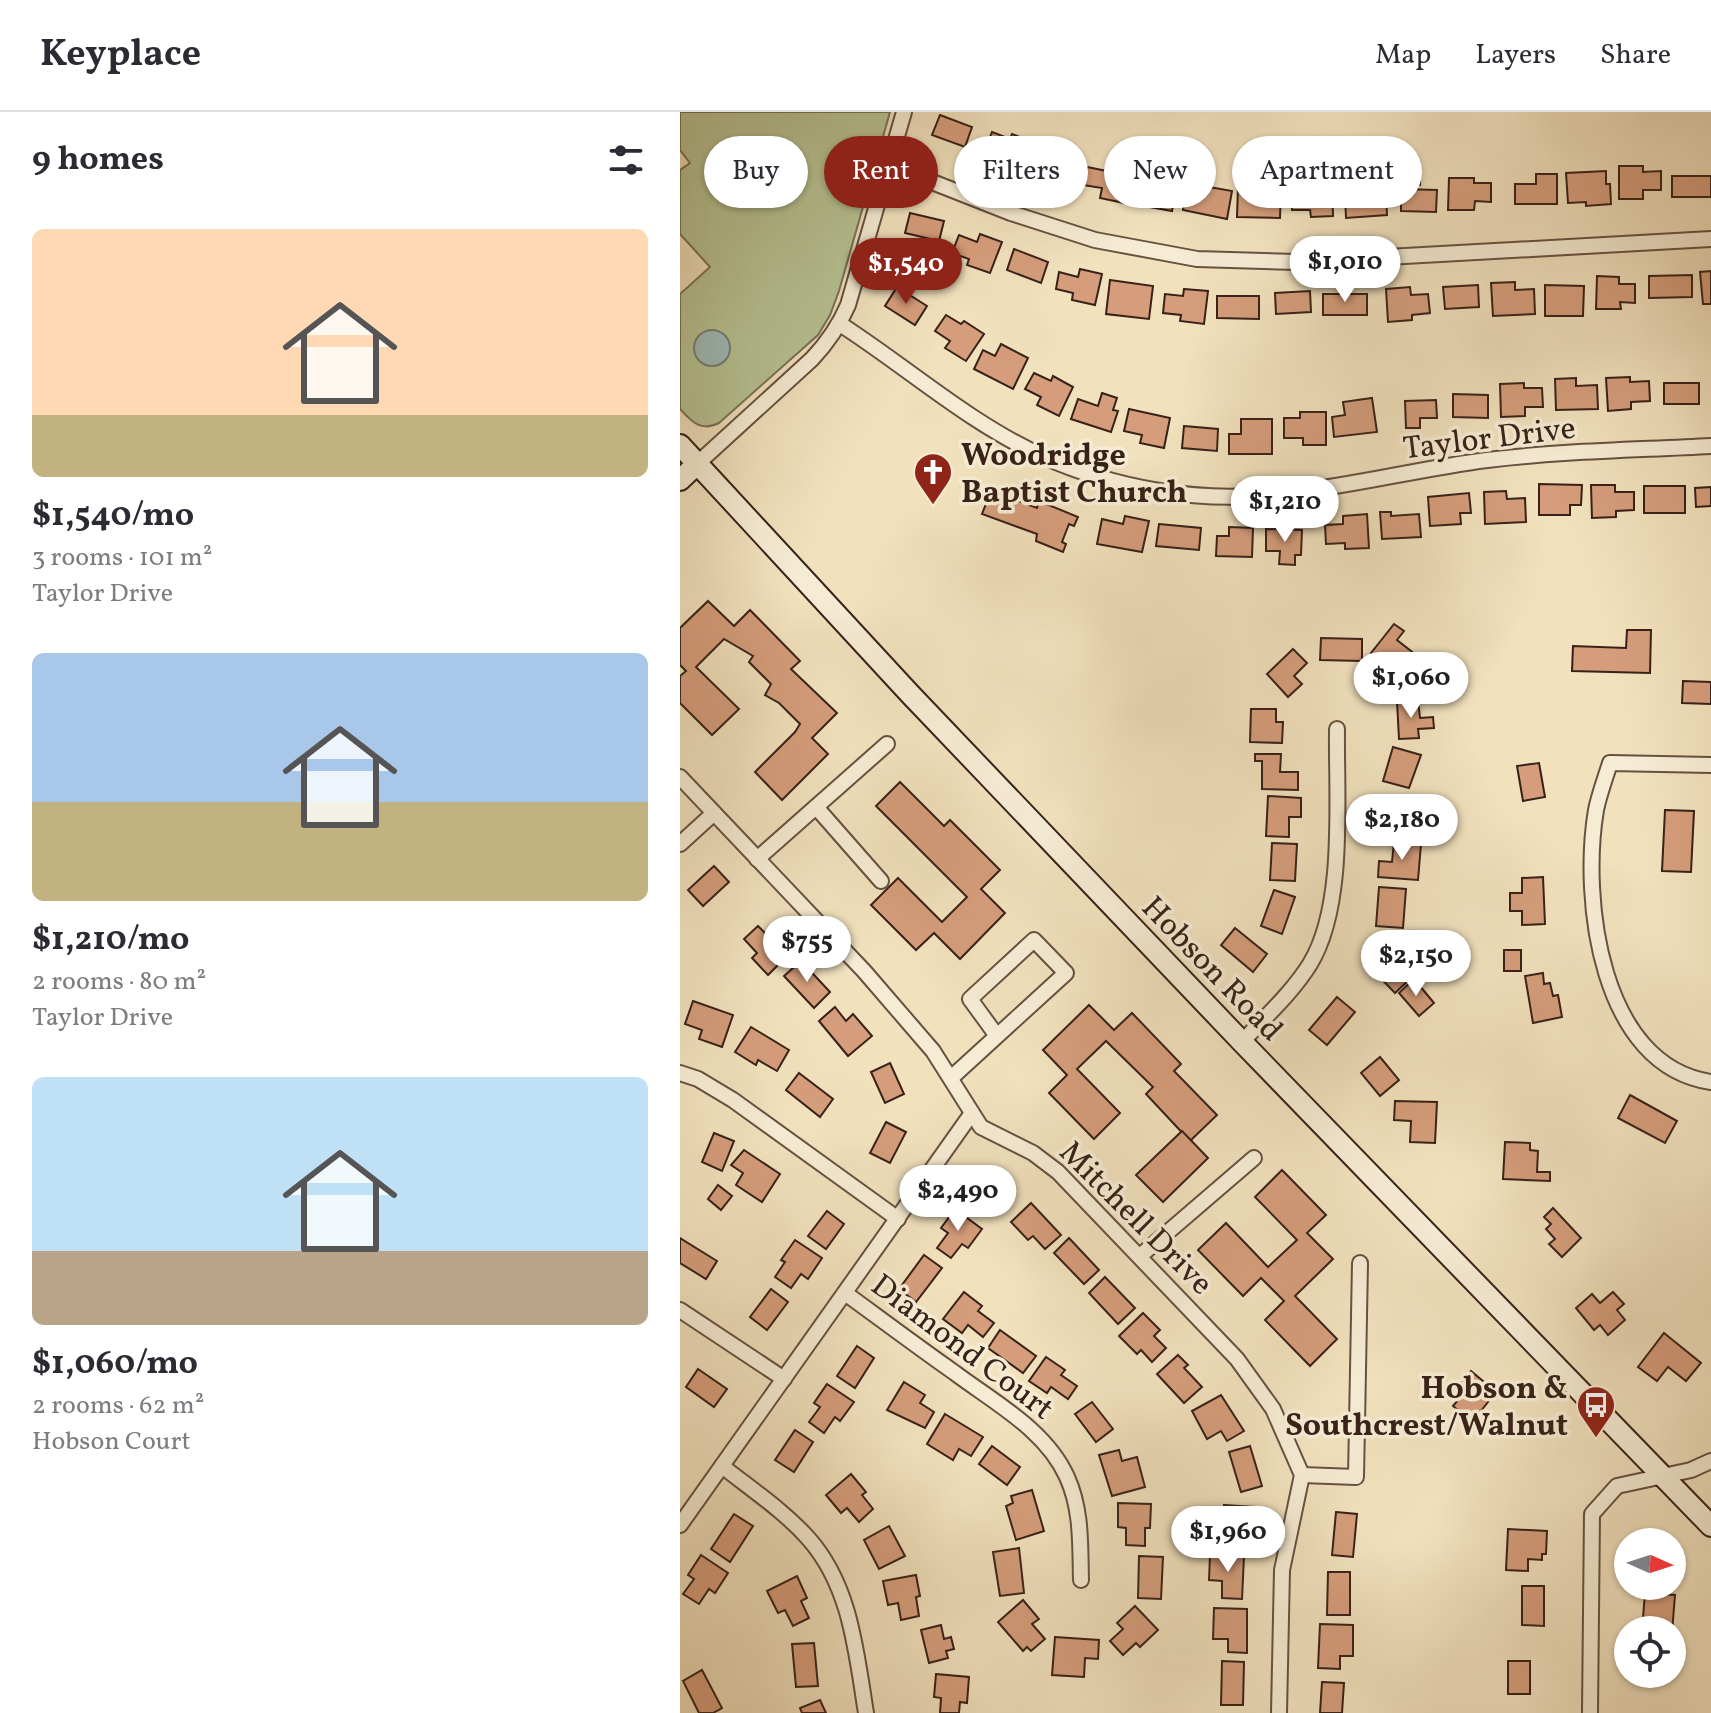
<!DOCTYPE html>
<html lang="en">
<head>
<meta charset="utf-8">
<style>
  :root { --surface:#fff; --page:#f2f2f3; --text:#2b2b33; --muted:#7c7c81; --line:#e1e1e2; --accent:#8f2418 }
  body { margin:0; font-family:Vollkorn,serif; background:var(--page); color:var(--text); height:100vh; display:flex; flex-direction:column; font-size:30px; white-space:nowrap }
  * { box-sizing:border-box; margin:0 }
  p { font-size:26px; color:var(--muted) }
  .icon { flex:none; width:44px; height:44px; fill:none; stroke:currentColor; stroke-width:2; stroke-linecap:round; stroke-linejoin:round }
  .map { position:relative; flex:1; overflow:hidden }
  .drawer { display:flex; flex-direction:column; background:var(--surface); width:680px }
  .drawer>* { flex:none }
  .hud { position:absolute; left:24px; top:24px; width:760px; height:72px; display:flex; gap:16px }
  .needle { width:52px; rotate:93deg }
  .buttons { position:absolute; left:934px; top:1416px; display:grid; gap:16px }
  .buttons a { display:grid; place-items:center; width:72px; height:72px; border-radius:50%; background:var(--surface); box-shadow:0 2px 6px #0004; font-size:40px }
  .price { position:absolute; translate:-50% -68px; padding:0 18px; border-radius:28px; background:#fff; color:#222; font-size:26px; line-height:52px; filter:drop-shadow(0 2px 4px #0008) }
  .price::after { content:''; position:absolute; left:50%; top:48px; width:24px; height:18px; margin-left:-12px; background:inherit; clip-path:polygon(0 0,100% 0,50% 100%) }
  .price.active { background:var(--accent); color:#fff }
  ul { padding:0; list-style:none }
  li { display:grid; align-content:center; gap:16px; height:424px; padding:0 32px }
  li span { display:grid; place-items:center; height:248px; border-radius:12px; color:#555 }
  li>.icon { margin-inline-start:auto }
  span .icon { width:144px; height:144px; fill:#fffc; stroke-width:1 }
  li b { font-size:34px }
  h2 { display:flex; justify-content:space-between; align-items:center; height:96px; padding:0 32px; font-size:34px }
  .chip { padding:0 28px; border-radius:36px; background:var(--surface); box-shadow:0 2px 6px #0004; font-size:28px; line-height:72px }
  .chip.active { background:var(--accent); color:#fff }
  header { display:flex; align-items:center; gap:48px; box-sizing:border-box; height:112px; padding:0 40px; background:var(--surface); border-bottom:2px solid var(--line) }
  header strong { font-size:38px }
  nav { display:flex; gap:44px; margin-inline-start:auto; font-size:28px }
  main { display:flex; flex:1; min-height:0 }
  .map>svg:first-child { display:block }
  .green { fill:#b7c394; stroke:#787256; stroke-width:2 }
  .water { fill:#9dbcb9; stroke:#757e79; stroke-width:2 }
  .building { fill:#d59d7b; stroke:#382118; stroke-width:2 }
  .lines { fill:none; stroke-linecap:round; stroke-linejoin:round }
  .street-casing { stroke:#665141; stroke-width:18 }
  .secondary-casing { stroke:#382118; stroke-width:24 }
  .street { stroke:#f6ecd4; stroke-width:14 }
  .secondary { stroke:#f6ecd4; stroke-width:20 }
  .labels { text-anchor:middle; stroke-width:7; stroke-linejoin:round; paint-order:stroke }
  .street-label { font-size:32px; fill:#382118; stroke:#f6ecd4 }
  .poi-label { font-size:32px; font-weight:bold; fill:#382118; stroke:#f6ecd4; text-anchor:start }
</style>
</head>
<body>
<header>
<strong>Keyplace</strong>
<nav><a>Map</a><a>Layers</a><a>Share</a></nav>
</header>
<main>
<section class="drawer">
<h2>9 homes<svg class="icon" aria-label="filters" viewBox="0 0 24 24"><path d="M4 7h16M4 17h16"/><circle cx="9" cy="7" r="2"/><circle cx="15" cy="17" r="2"/></svg></h2>
<ul>
<li><span style="background:linear-gradient(#ffd9b3 75%,#c2b280 0)"><svg class="icon" aria-label="home" viewBox="0 0 24 24"><path d="M3 11l9-7 9 7M6 9v11h12V9"/></svg></span><div><b>$1,540/mo</b><p>3 rooms · 101 m²</p><p>Taylor Drive</p></div></li>
<li><span style="background:linear-gradient(#a9c7e8 60%,#c2b280 0)"><svg class="icon" aria-label="home" viewBox="0 0 24 24"><path d="M3 11l9-7 9 7M6 9v11h12V9"/></svg></span><div><b>$1,210/mo</b><p>2 rooms · 80 m²</p><p>Taylor Drive</p></div></li>
<li><span style="background:linear-gradient(#bfe0f5 70%,#b9a48a 0)"><svg class="icon" aria-label="home" viewBox="0 0 24 24"><path d="M3 11l9-7 9 7M6 9v11h12V9"/></svg></span><div><b>$1,060/mo</b><p>2 rooms · 62 m²</p><p>Hobson Court</p></div></li>
</ul>
</section>
<div class="map">
<svg width="1031" height="1601" viewBox="0 0 1031 1601">
  <rect width="100%" height="100%" fill="#f1e1bd"/>
  <filter id="stains"><feTurbulence type="fractalNoise" baseFrequency=".0025" numOctaves="4"/><feColorMatrix values="0 0 0 0 .2 0 0 0 0 .09 0 0 0 0 .02 0 0 0 .5 -.17"/></filter>
  <radialGradient id="worn" r=".72"><stop offset=".6" stop-color="#630" stop-opacity="0"/><stop offset="1" stop-color="#630" stop-opacity=".3"/></radialGradient>
  <path class="green" d="M0 0H210L159 179 150 203 138 223 39 311C21 320 12 310 0 297V182L30 155 0 122V58L10 51 0 38Z"/>
  <circle class="water" cx="32" cy="236" r="18"/>
  <g class="building">
    <path d="M260 3 292 15 285 35 252 23Z"/>
    <path d="M312 20 330 27 332 22 353 30 342 60 319 52 322 44 305 38Z"/>
    <path d="M357 42 399 53 394 74 352 63Z"/>
    <path d="M428 54 450 59 444 91 420 86 422 76 403 73 407 55 427 59Z"/>
    <path d="M939 54H963V60L981 59V78H963V87H939Z"/>
    <path d="M724 58H740V73H723Z"/>
    <path d="M926 59V72H930L931 92 906 94V90L888 91 886 61Z"/>
    <path d="M856 62H877V92H835V72H856Z"/>
    <rect x="992" y="64" width="39" height="21"/>
    <path d="M769 66H794V71H811V90L795 89 794 98H768Z"/>
    <path d="M652 70 653 104 631 105 630 98H612L610 72Z"/>
    <path d="M461 71 496 77 492 99 458 93Z"/>
    <path d="M518 73 552 79 547 107 503 98 506 81 516 82Z"/>
    <path d="M558 75 601 76 600 106 557 105Z"/>
    <path d="M721 77 757 78 756 100 721 99Z"/>
    <path d="M706 81 707 103 666 106 665 84Z"/>
    <path d="M230 101 264 109 259 129 225 121Z"/>
    <path d="M300 122 322 130 310 161 287 153 289 147 272 141 279 123 297 130Z"/>
    <path d="M334 137 368 150 361 171 327 158Z"/>
    <path d="M400 157 422 162 415 193 392 188 393 181 376 177 379 160 398 165Z"/>
    <path d="M1031 159V192H1023L1020 160Z"/>
    <path d="M1012 163V185L969 186V164Z"/>
    <path d="M917 164 939 165V172H955V191L940 190 941 197H916Z"/>
    <path d="M430 168 473 174 469 207 426 202Z"/>
    <path d="M835 170V178L854 177 855 202 813 204 811 171Z"/>
    <path d="M798 173 799 195 765 197 763 175Z"/>
    <path d="M865 173 904 174 903 204H865Z"/>
    <path d="M217 175 247 194 235 213 205 194Z"/>
    <path d="M730 175 731 183 748 182 750 201 732 203V208L708 210 706 177Z"/>
    <path d="M504 177 528 179 524 212 500 209 501 203 483 201 485 182 503 184Z"/>
    <path d="M630 179 631 200 596 202 595 181Z"/>
    <rect x="643" y="182" width="44" height="21"/>
    <path d="M537 184H579V207L537 206Z"/>
    <path d="M266 203 281 212 284 209 304 222 286 249 265 236 270 229 255 219Z"/>
    <path d="M321 232 348 246 333 277 294 257 303 238 315 244Z"/>
    <path d="M354 261 371 269 373 264 393 275 379 304 357 293 361 285 345 277Z"/>
    <path d="M950 265V270L969 269 970 289 951 290V297L928 299 926 266Z"/>
    <path d="M896 266V274L917 273 918 297 876 298 875 267Z"/>
    <path d="M844 271V276H862L863 295H845V304L821 305 820 272Z"/>
    <rect x="984" y="271" width="35" height="21"/>
    <path d="M422 281 437 286 433 298 438 299 431 320 391 307 398 287 418 294Z"/>
    <path d="M773 282 808 283V306L773 305Z"/>
    <path d="M692 286 697 320 654 325 652 305 665 303 663 290Z"/>
    <path d="M756 288 757 306H740V316H726L725 289Z"/>
    <path d="M449 297 490 306 484 336 460 331 462 323 444 319Z"/>
    <path d="M620 300H646V333H623V326H604V306H620Z"/>
    <path d="M561 307H592V342H549V322H561Z"/>
    <path d="M504 314 538 317 537 339 502 336Z"/>
    <path d="M859 372 902 373 901 393H890V403H859Z"/>
    <path d="M911 373H935V380H954V398L936 399V405L912 406Z"/>
    <rect x="964" y="374" width="41" height="27"/>
    <path d="M1031 375V394L1016 395 1015 376Z"/>
    <path d="M311 379 357 396 359 389 398 405 394 414 389 412 382 430 386 432 383 440 356 429 357 422 302 402Z"/>
    <path d="M826 379 827 387 845 386 846 410 805 412 804 380Z"/>
    <path d="M789 381 791 401H780L781 412 750 414 748 385Z"/>
    <path d="M700 400H711V404L739 402 741 425 702 427Z"/>
    <path d="M687 402 689 436 665 437V431L646 432 645 413 663 412V404Z"/>
    <path d="M445 404 469 409 462 440 417 432 422 407 443 412Z"/>
    <path d="M479 412 521 416 519 438 476 434Z"/>
    <path d="M549 415 573 416 572 445 536 444 537 424H549Z"/>
    <path d="M586 417 622 418 621 443H615V453L599 452 600 439H586Z"/>
    <path d="M28 489 54 514 70 498 120 549 111 557 157 601 132 626 148 642 102 688 75 660 115 620 120 612 99 591 85 583 91 572 69 550 73 544 44 527 16 555 59 597 32 623 0 591V564L6 559 0 553V516Z"/>
    <path d="M714 512 724 519 717 528 745 550 731 568 719 558 716 561 691 541Z"/>
    <path d="M947 518H971L970 561 892 559 893 534 946 536Z"/>
    <path d="M641 526 682 527V549L640 548Z"/>
    <path d="M613 537 627 551 614 564 622 572 608 585 587 562Z"/>
    <path d="M1003 569 1031 570V592L1002 591Z"/>
    <path d="M738 588 740 606 753 605 754 616 738 617 739 626 719 627 717 589Z"/>
    <path d="M571 597H596V610H603L602 631 570 630Z"/>
    <path d="M713 635 741 643 729 676 703 669Z"/>
    <path d="M575 642H601L600 660H618V678L582 677V649H575Z"/>
    <path d="M859 651 865 685 843 689 837 654Z"/>
    <path d="M220 670 264 714 270 708 320 758 301 777 325 801 280 847 254 821 236 838 191 793 218 766 262 810 287 785 196 694Z"/>
    <path d="M697 683 737 685 735 722H712V704L696 703Z"/>
    <path d="M588 684 621 686V705H609V725L586 724Z"/>
    <path d="M985 698 1014 699 1011 760 982 759Z"/>
    <path d="M714 730 741 732 738 768 698 765 699 749 712 750Z"/>
    <path d="M592 731 617 732 615 769 590 768Z"/>
    <path d="M34 754 49 770 23 794 8 778Z"/>
    <path d="M863 765 865 812 842 813V799H830V781H842V766Z"/>
    <path d="M699 775 726 777 723 816 696 814Z"/>
    <path d="M594 778 615 785 602 822 581 814Z"/>
    <path d="M78 814 91 827 96 821 113 838 88 863 72 846 77 841 64 827Z"/>
    <path d="M555 816 587 842 573 860 541 833Z"/>
    <path d="M707 838 733 864 715 881 690 855Z"/>
    <rect x="824" y="838" width="17" height="21"/>
    <path d="M121 849 150 880 134 896 104 864Z"/>
    <path d="M863 861 864 872 870 871 873 884 878 883 882 905 853 911 845 864Z"/>
    <path d="M734 867 754 891 739 904 719 881Z"/>
    <path d="M657 885 675 900 647 933 629 918Z"/>
    <path d="M13 889 53 903 42 935 19 927 22 918 5 912Z"/>
    <path d="M409 893 434 918 452 901 501 952 494 959 537 1003 510 1029 466 982 473 975 426 929 397 957 440 1001 414 1027 369 981 387 963 363 938Z"/>
    <path d="M155 895 166 909 173 902 192 924 168 944 139 909Z"/>
    <path d="M71 915 109 938 97 959 78 948 76 953 55 940Z"/>
    <path d="M700 945 719 968 700 984 681 961Z"/>
    <path d="M210 951 224 982 205 991 191 960Z"/>
    <path d="M119 961 153 987 140 1005 106 978Z"/>
    <path d="M950 983 997 1009 985 1031 938 1006Z"/>
    <path d="M715 989 757 990 755 1031 730 1030 731 1009 714 1008Z"/>
    <path d="M206 1010 226 1020 210 1051 190 1041Z"/>
    <path d="M502 1019 528 1046 483 1090 456 1063Z"/>
    <path d="M34 1021 54 1029 42 1059 22 1050Z"/>
    <path d="M825 1030 850 1031V1038L858 1039 857 1060H870V1069L823 1067Z"/>
    <path d="M64 1038 100 1062 82 1090 56 1073 63 1061 51 1053Z"/>
    <path d="M303 1057 322 1068 306 1098 286 1088Z"/>
    <path d="M602 1058 646 1103 627 1121 653 1147 615 1184 657 1227 630 1254 585 1208 604 1189 581 1166 563 1184 518 1138 546 1111 588 1155 617 1128 575 1085Z"/>
    <path d="M38 1073 52 1084 41 1098 28 1087Z"/>
    <path d="M351 1091 381 1123 365 1137 353 1124 348 1128 331 1110Z"/>
    <path d="M873 1096 901 1126 882 1145 869 1132 875 1127 866 1117 871 1112 864 1105Z"/>
    <path d="M275 1097 302 1117 288 1136 282 1132 271 1146 257 1136 268 1121 261 1116Z"/>
    <path d="M147 1099 164 1112 146 1137 128 1124Z"/>
    <path d="M0 1126 37 1149 26 1167 0 1151Z"/>
    <path d="M389 1126 419 1158 404 1172 374 1141Z"/>
    <path d="M115 1128 142 1146 128 1167 121 1162 111 1176 95 1165 105 1150 101 1148Z"/>
    <path d="M244 1143 262 1156 236 1190 219 1177Z"/>
    <path d="M425 1165 455 1196 438 1212 409 1181Z"/>
    <path d="M91 1177 108 1190 87 1218 70 1205Z"/>
    <path d="M284 1180 302 1194 298 1199 314 1211 303 1225 288 1213 282 1221 263 1207Z"/>
    <path d="M933 1180 944 1192 937 1198 945 1208 928 1223 920 1213 914 1218 896 1196 912 1182 920 1191Z"/>
    <path d="M463 1201 480 1218 474 1224 486 1236 472 1250 461 1238 457 1242 439 1224Z"/>
    <path d="M320 1218 356 1244 343 1261 308 1236Z"/>
    <path d="M984 1221 1021 1251 1006 1269 988 1255 977 1269 958 1255Z"/>
    <path d="M177 1234 194 1246 175 1276 157 1264Z"/>
    <path d="M498 1243 508 1253 504 1256 522 1275 504 1291 477 1262Z"/>
    <path d="M366 1245 385 1258 381 1263 397 1274 388 1287 371 1275 367 1281 349 1269Z"/>
    <path d="M18 1257 47 1277 34 1295 6 1275Z"/>
    <path d="M791 1259 816 1280 792 1310 773 1294 784 1281 777 1276Z"/>
    <path d="M224 1270 245 1283 240 1291 254 1300 245 1316 207 1298Z"/>
    <path d="M147 1272 174 1290 160 1309 155 1305 144 1321 129 1310 140 1295 134 1291Z"/>
    <path d="M541 1283 564 1319 547 1329 541 1319 527 1327 512 1299Z"/>
    <path d="M412 1290 433 1317 416 1330 395 1302Z"/>
    <path d="M265 1302 303 1325 291 1344 279 1337 273 1348 247 1332Z"/>
    <path d="M115 1318 133 1330 114 1360 95 1348Z"/>
    <path d="M312 1334 340 1355 327 1373 299 1352Z"/>
    <path d="M570 1334 582 1374 561 1380 549 1340Z"/>
    <path d="M439 1338 442 1349 457 1345 465 1375 432 1384 419 1343Z"/>
    <path d="M171 1362 186 1380 182 1383 193 1397 179 1410 167 1396 161 1401 146 1383Z"/>
    <path d="M352 1378 364 1419 336 1428 326 1394 333 1391 331 1384Z"/>
    <path d="M438 1391 471 1392 470 1416H465V1434L446 1433V1416L438 1415Z"/>
    <path d="M544 1393 574 1395 573 1407H567L565 1433 541 1431Z"/>
    <path d="M656 1400 677 1402 673 1445 652 1443Z"/>
    <path d="M54 1402 73 1414 50 1450 31 1437Z"/>
    <path d="M209 1414 225 1444 199 1457 184 1428Z"/>
    <path d="M828 1417 867 1419 866 1442H862V1448L848 1447V1459L826 1458Z"/>
    <path d="M339 1436 344 1481 320 1484 313 1440Z"/>
    <path d="M21 1443 48 1461 35 1481 29 1477 19 1492 3 1482 14 1467 8 1463Z"/>
    <path d="M530 1443 564 1444 562 1487 542 1486V1469L529 1468Z"/>
    <path d="M459 1444 483 1445 481 1487 458 1486Z"/>
    <path d="M648 1460H670V1503H647Z"/>
    <path d="M236 1463 240 1484 236 1485 239 1504 221 1508 218 1491 208 1493 203 1469Z"/>
    <path d="M117 1464 127 1486 121 1489 129 1506 113 1514 105 1498 98 1501 87 1479Z"/>
    <path d="M842 1474H864V1514L842 1513Z"/>
    <path d="M965 1481 995 1483 992 1521V1518H962Z"/>
    <path d="M343 1488 359 1507 352 1512 365 1527 351 1539 347 1535 343 1539 318 1510Z"/>
    <path d="M455 1494 478 1518 460 1535 456 1531 443 1543 430 1529 443 1517 437 1511Z"/>
    <path d="M534 1496 567 1497V1541L548 1540V1527H533Z"/>
    <path d="M640 1512 673 1513V1544H660V1557L638 1556Z"/>
    <path d="M261 1513 264 1527 271 1525 274 1537 266 1539 268 1546 249 1551 241 1518Z"/>
    <path d="M375 1525 419 1528 418 1547 405 1546 404 1565 372 1563Z"/>
    <path d="M134 1531 138 1574 116 1575 112 1532Z"/>
    <path d="M542 1549 564 1550 563 1593H541Z"/>
    <rect x="828" y="1549" width="22" height="33"/>
    <path d="M22 1558 42 1596 33 1601H19L3 1569Z"/>
    <path d="M256 1562 289 1565 287 1591 280 1590 279 1601H260L261 1586 254 1585Z"/>
    <path d="M642 1570 664 1571 662 1601H640Z"/>
    <path d="M140 1588 146 1601H122L120 1596Z"/>
  </g>
  <g class="lines">
    <g class="street-casing">
      <g id="street">
        <path d="M209 53 331 101 415 128 517 147 617 150 1031 127"/>
        <path d="M160 212C227 255 289 311 362 344 436 377 518 391 598 382 669 375 737 357 807 348 881 339 957 338 1031 334"/>
        <path d="M17 352 132 247C148 230 159 214 168 193L224 0"/>
        <path d="M1031 653 930 651C925 667 919 683 916 698 901 787 920 954 1031 970"/>
        <path d="M0 665 184 859 253 939 301 1015 353 1041 378 1060 557 1247 593 1297 622 1363 602 1458 599 1601"/>
        <path d="M136 695 201 769"/>
        <path d="M0 732 34 701"/>
        <path d="M77 747 207 632"/>
        <path d="M562 930C585 905 612 881 630 852 666 793 656 685 657 617"/>
        <path d="M0 961 18 967 53 988 218 1107"/>
        <path d="M271 966 386 861 354 828 290 887 317 924"/>
        <path d="M460 1144 574 1046"/>
        <path d="M165 1181C202 1208 238 1235 275 1261 315 1291 366 1318 387 1365 402 1398 400 1433 401 1468"/>
        <path d="M0 1198 104 1267"/>
        <path d="M42 1354C71 1377 104 1399 128 1426 171 1474 176 1540 186 1601"/>
        <path d="M622 1363 676 1365 680 1151"/>
        <path d="M0 1413 292 1001"/>
        <path d="M910 1601 912 1402 937 1374 1011 1358 1031 1349"/>
      </g>
    </g>
    <g class="secondary-casing">
      <g id="secondary">
        <path d="M0 333 230 582 562 930 1031 1414"/>
        <path d="M0 368 17 352"/>
      </g>
    </g>
    <use href="#street" class="street"/>
    <use href="#secondary" class="secondary"/>
  </g>
  <defs>
    <g id="church-pin" transform="scale(2)"><path d="M0 17L-7.5 6A9.5 9.5 0 1 1 7.5 6Z" fill="#8f2418" stroke="#f6ecd4"/><path d="M-1.2-6h2.4v3.5h3.3v2.4h-3.3V6h-2.4V-.1h-3.3v-2.4h3.3Z" fill="#fff"/></g>
    <g id="bus-pin" transform="scale(2)"><path d="M0 17L-7.5 6A9.5 9.5 0 1 1 7.5 6Z" fill="#8f2418" stroke="#f6ecd4"/><path d="M-5-6H5V4H4V6H2V4H-2V6H-4V4H-5ZM-3.5-4V0h7V-4ZM-3.5 1.2v1.5H-2V1.2ZM2 1.2v1.5H3.5V1.2Z" fill="#fff"/></g>
  </defs>
  <g fill-rule="evenodd">
    <use href="#church-pin" x="253" y="360"/>
    <use href="#bus-pin" x="916" y="1293"/>
  </g>
  <g class="labels">
    <g class="street-label">
      <text transform="translate(809 325) rotate(-7)" y="11">Taylor Drive</text>
      <text transform="translate(533 856) rotate(46)" y="11">Hobson Road</text>
      <text transform="translate(457 1105) rotate(45)" y="11">Mitchell Drive</text>
      <text transform="translate(283 1234) rotate(37)" y="11">Diamond Court</text>
    </g>
    <g class="poi-label">
      <text x="281" y="353">Woodridge<tspan x="281" dy="37">Baptist Church</tspan></text>
      <text x="888" y="1286" text-anchor="end">Hobson &amp;<tspan x="888" dy="37">Southcrest/Walnut</tspan></text>
    </g>
  </g>
  <rect width="100%" height="100%" filter="url(#stains)"/>
  <rect width="100%" height="100%" fill="url(#worn)"/>
</svg>
<div class="buttons">
<a><svg class="needle" viewBox="-14 -14 28 28"><path d="M0-13l5 13h-10z" fill="#e53935"/><path d="M0 13l5-13h-10z" fill="#7c7c81"/></svg></a>
<a><svg class="icon" aria-label="locate" viewBox="0 0 24 24"><circle cx="12" cy="12" r="6"/><path d="M12 2v4M12 18v4M2 12h4M18 12h4"/></svg></a>
</div>
<b class="price" style="left:665px;top:192px">$1,010</b>
<b class="price active" style="left:226px;top:194px">$1,540</b>
<b class="price" style="left:605px;top:432px">$1,210</b>
<b class="price" style="left:731px;top:608px">$1,060</b>
<b class="price" style="left:722px;top:750px">$2,180</b>
<b class="price" style="left:127px;top:872px">$755</b>
<b class="price" style="left:736px;top:886px">$2,150</b>
<b class="price" style="left:278px;top:1121px">$2,490</b>
<b class="price" style="left:548px;top:1462px">$1,960</b>
<div class="hud">
<a class="chip">Buy</a>
<a class="chip active">Rent</a>
<a class="chip">Filters</a>
<a class="chip">New</a>
<a class="chip">Apartment</a>
</div>
</div>
</main>
</body>
</html>
